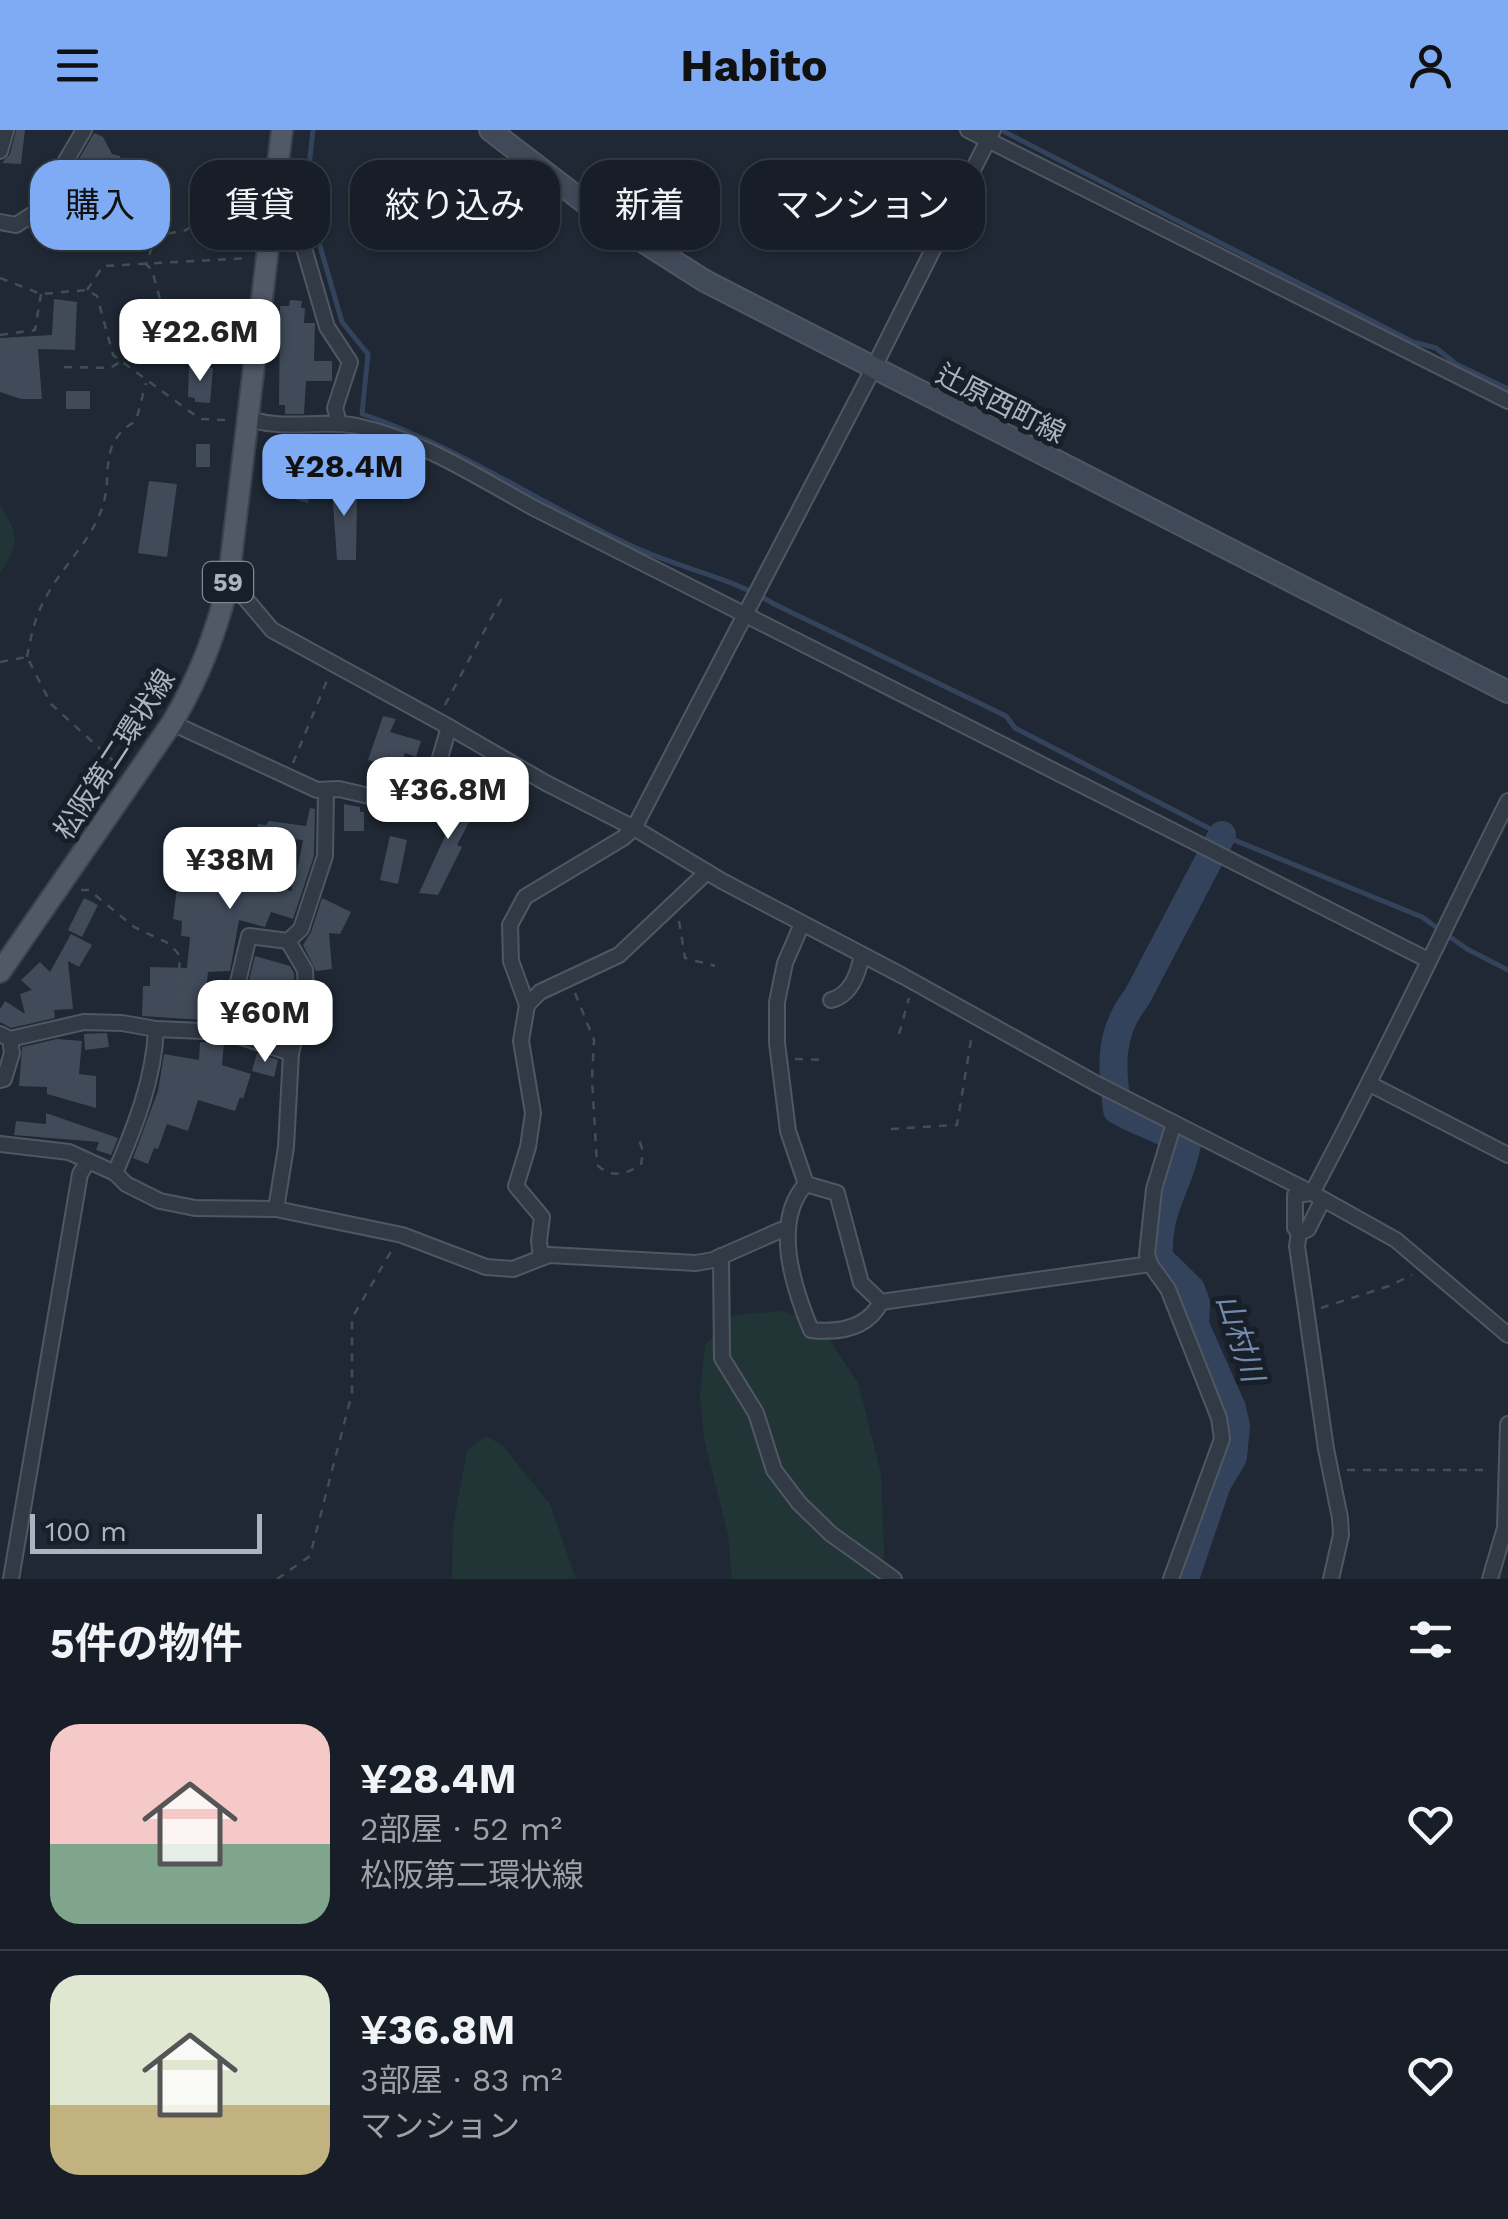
<!DOCTYPE html>
<html lang="ja">
<head>
<meta charset="utf-8">
<style>
  :root { --surface:#171e27; --page:#242b33; --text:#f1f3f6; --muted:#9ea2a7; --line:#363c44; --accent:#7fabf4 }
  body { margin:0; font-family:"Work Sans","Noto Sans JP",sans-serif; background:var(--page); color:var(--text); height:100vh; display:flex; flex-direction:column; font-size:38px; white-space:nowrap }
  * { box-sizing:border-box; margin:0 }
  p { font-size:32px; color:var(--muted) }
  .icon { flex:none; width:55px; height:55px; fill:none; stroke:currentColor; stroke-width:2; stroke-linecap:round; stroke-linejoin:round }
  .map { position:relative; height:1449px; overflow:hidden }
  .sheet { display:flex; flex-direction:column; background:var(--surface); flex:1 }
  .sheet>* { flex:none }
  .top-card { position:absolute; left:30px; top:30px; width:1000px; height:90px; display:flex; gap:20px }
  .scale { position:absolute; left:30px; bottom:25px; width:232px; box-sizing:border-box; padding-left:10px; border:5px solid #acb4c2; border-top:0; font-size:28px; line-height:35px; white-space:nowrap; color:#acb4c2; -webkit-text-stroke:8px #181f29; paint-order:stroke }
  .price { position:absolute; translate:-50% -85px; padding:0 22px; border-radius:20px; background:#fff; color:#222; font-size:32px; line-height:65px; filter:drop-shadow(0 2px 5px #0008) }
  .price::after { content:''; position:absolute; left:50%; top:60px; width:30px; height:22px; margin-left:-15px; background:inherit; clip-path:polygon(0 0,100% 0,50% 100%) }
  .price.active { background:var(--accent); color:#111 }
  ul { padding:0; list-style:none }
  li { display:flex; align-items:center; gap:30px; height:250px; padding:0 50px }
  li+li { border-top:2px solid var(--line) }
  li span { display:grid; place-items:center; flex:none; width:280px; height:200px; border-radius:30px; color:#555 }
  li>.icon { margin-inline-start:auto }
  span .icon { width:120px; height:120px; fill:#fffc; stroke-width:1 }
  li b { font-size:42px }
  h2 { display:flex; justify-content:space-between; align-items:center; height:120px; padding:0 50px; font-size:42px }
  .pill { padding:0 35px; border-radius:30px; background:var(--surface); box-shadow:0 2px 8px #0004,0 0 0 2px var(--line); font-size:35px; line-height:90px }
  .pill.active { background:var(--accent); color:#111 }
  header { display:flex; justify-content:space-between; align-items:center; height:130px; padding:0 50px; background:var(--accent); color:#111; font-size:45px; font-weight:700 }
  .map>svg:first-child { display:block }
  .green { fill:#223536 }
  .lines { fill:none; stroke-linecap:round; stroke-linejoin:round }
  .stream { stroke:#33435c; stroke-width:5 }
  .river { stroke:#33435c; stroke-width:28 }
  .building { fill:#404a59; fill-rule:evenodd }
  .street-casing { stroke:#505763; stroke-width:18 }
  .secondary-casing { stroke:#505763; stroke-width:24 }
  .primary-casing { stroke:#3c434e; stroke-width:24 }
  .path { stroke:#3e5053; stroke-width:2.5; stroke-dasharray:8 8; stroke-linecap:butt }
  .street { stroke:#323a45; stroke-width:14 }
  .secondary { stroke:#404958; stroke-width:20 }
  .primary { stroke:#505965; stroke-width:20 }
  .labels { text-anchor:middle; stroke-width:10; stroke-linejoin:round; paint-order:stroke }
  .shield { fill:#181f29; stroke:#808794; stroke-width:2.5 }
  .shield-label { font-size:25px; font-weight:bold; fill:#acb4c2 }
  .street-label { font-size:28px; fill:#acb4c2; stroke:#181f29 }
  .water-label { font-size:30px; font-style:italic; fill:#748baa; stroke:#181f29 }
</style>
</head>
<body>
<header><svg class="icon" aria-label="menu" viewBox="0 0 24 24"><path d="M4 6h16M4 12h16M4 18h16"/></svg>Habito<svg class="icon" aria-label="person" viewBox="0 0 24 24"><circle cx="12" cy="8" r="4"/><path d="M4 21q1-7 8-7t8 7"/></svg></header>
<div class="map">
<svg width="1508" height="1449" viewBox="0 0 1508 1449">
  <rect width="100%" height="100%" fill="#1f2834"/>
  <g class="green">
    <path d="M0 375C19 404 20 414 0 443Z"/>
    <path d="M783 1181 821 1197 858 1253 881 1344 885 1449H732L728 1405 704 1309 700 1265 705 1215 734 1185Z"/>
    <path d="M486 1306 502 1315 550 1374 576 1449H452L453 1396 467 1320Z"/>
  </g>
  <g class="lines">
    <g class="stream">
      <path d="M313 0 307 54 309 78 342 192 368 224 362 284C458 316 540 374 632 416 680 439 726 445 774 474L1006 586 1015 598 1222 705 1422 787 1467 819 1508 840"/>
      <path d="M1001 0 1413 212 1436 218 1456 234 1508 259"/>
    </g>
    <path class="river" d="M1185 1449 1217 1354 1233 1327 1236 1296 1232 1278 1195 1195 1196 1173 1191 1159 1159 1128C1156 1078 1179 1058 1187 1014 1164 1000 1140 993 1117 980 1112 935 1108 904 1137 867L1222 705"/>
  </g>
  <g class="building">
    <path d="M16 0H25L21 34 2 33 10 24Z"/>
    <path d="M94 3 103 7 112 24 120 26 123 43 79 29Z"/>
    <path d="M131 86H148V106L131 105Z"/>
    <path d="M54 169 77 172 75 220 38 219 42 269H21L0 262V208L52 205Z"/>
    <path d="M290 170 302 171 301 178H305L304 193H315L314 231H332V251H306L304 284H285V275H279L280 176H289Z"/>
    <path d="M189 235 213 238 210 273 195 272V268L188 267Z"/>
    <rect x="66" y="261" width="24" height="18"/>
    <rect x="196" y="314" width="14" height="23"/>
    <path d="M302 337 310 338 308 373 290 368 289 340 301 341Z"/>
    <path d="M346 344V366L357 367 356 430H337L331 345Z"/>
    <path d="M149 351 177 354 167 427 138 423Z"/>
    <path d="M383 586 396 589 390 602 421 611 416 627 405 623 397 646 422 652 418 666 370 655 375 632 368 630Z"/>
    <path d="M445 662 476 679 457 715 462 717 438 765 419 763 451 693 434 684Z"/>
    <path d="M344 674 360 677V682H364V701H344Z"/>
    <path d="M310 678 315 679 314 726 293 789 271 782 265 797 239 790 230 841 208 842 203 890 142 886 143 856H150V837L187 838 190 807 181 806 182 791 173 789 177 758 173 754 191 733 224 749 229 737 237 741 245 706 256 708 258 694 266 695 269 691 306 696ZM281 708 303 710 296 745 291 747 292 761 281 758 279 763 257 755 272 709 280 711Z"/>
    <path d="M390 706 407 710 398 754 380 750Z"/>
    <path d="M84 768 98 775 82 807 68 800Z"/>
    <path d="M322 768 351 782 340 804 329 803 332 839 316 841 303 815 311 802Z"/>
    <path d="M71 804 92 815 79 837 68 831 73 879 54 880 55 888 11 898 0 892V879L5 871 25 884 20 864 32 860 21 850 40 832 50 842Z"/>
    <path d="M255 826 290 836 294 843 295 863 290 884 262 880V875L244 871Z"/>
    <path d="M107 903 109 917 85 920 84 904Z"/>
    <path d="M57 909 82 911 79 944 96 946V978L47 964V957L19 956 22 917Z"/>
    <path d="M200 912 224 913 222 935 251 944 243 969 240 967 235 981 198 970 188 1001 167 994 158 1019 154 1018 148 1034 133 1028 158 961 164 924 199 930Z"/>
    <path d="M257 923 278 930 274 947 252 941Z"/>
    <path d="M46 983 118 1008 111 1025 96 1020 99 1012 14 1005 16 991 46 994Z"/>
  </g>
  <g class="lines">
    <g class="street-casing">
      <g id="street">
        <path d="M968 0 1508 271"/>
        <path d="M0 21 6 0"/>
        <path d="M273 72 294 84 327 197 350 232 335 278 339 293"/>
        <path d="M0 92 16 95 36 82 84 0"/>
        <path d="M249 289C287 301 321 289 357 296 422 310 477 347 534 378L1428 830"/>
        <path d="M228 455 245 468 272 500 449 597 546 653 634 698 722 751 903 846 1097 954 1312 1063 1396 1110 1508 1205"/>
        <path d="M172 593 317 660 339 659 425 679 449 597"/>
        <path d="M802 794 785 833 777 872V913L788 1001 806 1054"/>
        <path d="M288 811 301 799 325 726 326 662"/>
        <path d="M831 870C851 865 858 844 862 825"/>
        <path d="M527 875 540 862 619 825 707 742"/>
        <path d="M226 902 249 806 288 811 305 840 306 864 291 923 286 1017 276 1079"/>
        <path d="M0 904 10 909 84 892 122 893 156 899 226 902 291 923"/>
        <path d="M0 950 4 949 12 923 10 909"/>
        <path d="M1370 954 1508 1025"/>
        <path d="M0 1014 69 1022 115 1043 126 1054 160 1071 195 1078 276 1079 402 1105 486 1137 513 1139 549 1125 696 1133 713 1130 781 1100H788"/>
        <path d="M115 1043C135 997 154 949 156 899"/>
        <path d="M806 1054C771 1092 794 1159 811 1200 839 1203 867 1199 881 1172"/>
        <path d="M806 1054 837 1063 861 1153 881 1172"/>
        <path d="M1312 1063C1381 934 1442 802 1508 671"/>
        <path d="M1322 1071 1308 1099 1299 1103 1297 1116 1326 1319 1340 1388 1341 1405 1331 1449"/>
        <path d="M1299 1103 1295 1098V1065L1311 1063"/>
        <path d="M721 1126 722 1228 756 1283 774 1340 799 1373 831 1404 894 1449"/>
        <path d="M541 1128 539 1111 542 1087 516 1056 528 1017 533 983 521 911 527 875 511 831 510 795 525 767 623 708 634 698 873 239 993 0"/>
        <path d="M881 1172 1150 1134"/>
        <path d="M11 1449 80 1044 88 1031"/>
        <path d="M1171 1449 1222 1309 1219 1288 1168 1159 1150 1134 1147 1124 1154 1059 1174 993"/>
        <path d="M1490 1449 1505 1398 1508 1294"/>
      </g>
    </g>
    <g class="secondary-casing">
      <path id="secondary" d="M490 0 601 85 705 151 1508 562"/>
    </g>
    <g class="primary-casing">
      <path id="primary" d="M0 842 172 593C199 548 215 505 228 455L282 0"/>
    </g>
    <g class="path">
      <path d="M0 148 41 164 87 160 97 166 113 225 200 289 227 290"/>
      <path d="M87 160 103 136 250 128"/>
      <path d="M164 184 152 140 146 134 156 106 186 100 205 88 251 90"/>
      <path d="M0 205 35 200 41 164"/>
      <path d="M64 237 110 238 120 232"/>
      <path d="M27 527C31 506 35 486 46 467 62 437 89 413 101 381 115 346 95 314 136 291L146 253"/>
      <path d="M0 532 27 527 51 574 120 637"/>
      <path d="M445 575 504 464"/>
      <path d="M293 633 328 548"/>
      <path d="M81 760H89L134 797 170 814 180 826 176 886"/>
      <path d="M679 791 685 828 715 836"/>
      <path d="M575 863 594 910 592 949 597 1035C613 1049 625 1044 641 1035L643 1021 637 1004"/>
      <path d="M899 904 909 868"/>
      <path d="M795 929 826 930"/>
      <path d="M891 999 957 995 972 904"/>
      <path d="M1321 1178 1389 1156 1412 1145"/>
      <path d="M1347 1340H1489"/>
      <path d="M277 1449 310 1426 352 1263V1188L393 1118"/>
    </g>
    <use href="#street" class="street"/>
    <use href="#secondary" class="secondary"/>
    <use href="#primary" class="primary"/>
  </g>
  <g class="labels">
    <rect class="shield" x="203" y="432" width="50" height="40" rx="8"/>
    <g class="shield-label">
      <text x="228" y="461">59</text>
    </g>
    <g class="street-label">
      <text transform="translate(1001 273) rotate(27)" y="10">辻原西町線</text>
      <text transform="translate(114 624) rotate(-57)" y="10">松阪第二環状線</text>
    </g>
    <g class="water-label">
      <text transform="translate(1240 1208) rotate(72)" y="10">山村川</text>
    </g>
  </g>
</svg>
<div class="scale">100 m</div>
<b class="price" style="left:200px;top:254px">¥22.6M</b>
<b class="price active" style="left:344px;top:389px">¥28.4M</b>
<b class="price" style="left:448px;top:712px">¥36.8M</b>
<b class="price" style="left:230px;top:782px">¥38M</b>
<b class="price" style="left:265px;top:935px">¥60M</b>
<div class="top-card">
<a class="pill active">購入</a>
<a class="pill">賃貸</a>
<a class="pill">絞り込み</a>
<a class="pill">新着</a>
<a class="pill">マンション</a>
</div>
</div>
<section class="sheet">
<h2>5件の物件<svg class="icon" aria-label="filters" viewBox="0 0 24 24"><path d="M4 7h16M4 17h16"/><circle cx="9" cy="7" r="2"/><circle cx="15" cy="17" r="2"/></svg></h2>
<ul>
<li><span style="background:linear-gradient(#f6c9c9 60%,#7fa58c 0)"><svg class="icon" aria-label="home" viewBox="0 0 24 24"><path d="M3 11l9-7 9 7M6 9v11h12V9"/></svg></span><div><b>¥28.4M</b><p>2部屋 · 52 m²</p><p>松阪第二環状線</p></div><svg class="icon" aria-label="heart" viewBox="0 0 24 24"><path d="M12 20l-8-8c-3-5 5-10 8-4 3-6 11-1 8 4z"/></svg></li>
<li><span style="background:linear-gradient(#dfe7d0 65%,#c2b280 0)"><svg class="icon" aria-label="home" viewBox="0 0 24 24"><path d="M3 11l9-7 9 7M6 9v11h12V9"/></svg></span><div><b>¥36.8M</b><p>3部屋 · 83 m²</p><p>マンション</p></div><svg class="icon" aria-label="heart" viewBox="0 0 24 24"><path d="M12 20l-8-8c-3-5 5-10 8-4 3-6 11-1 8 4z"/></svg></li>
</ul>
</section>
</body>
</html>
